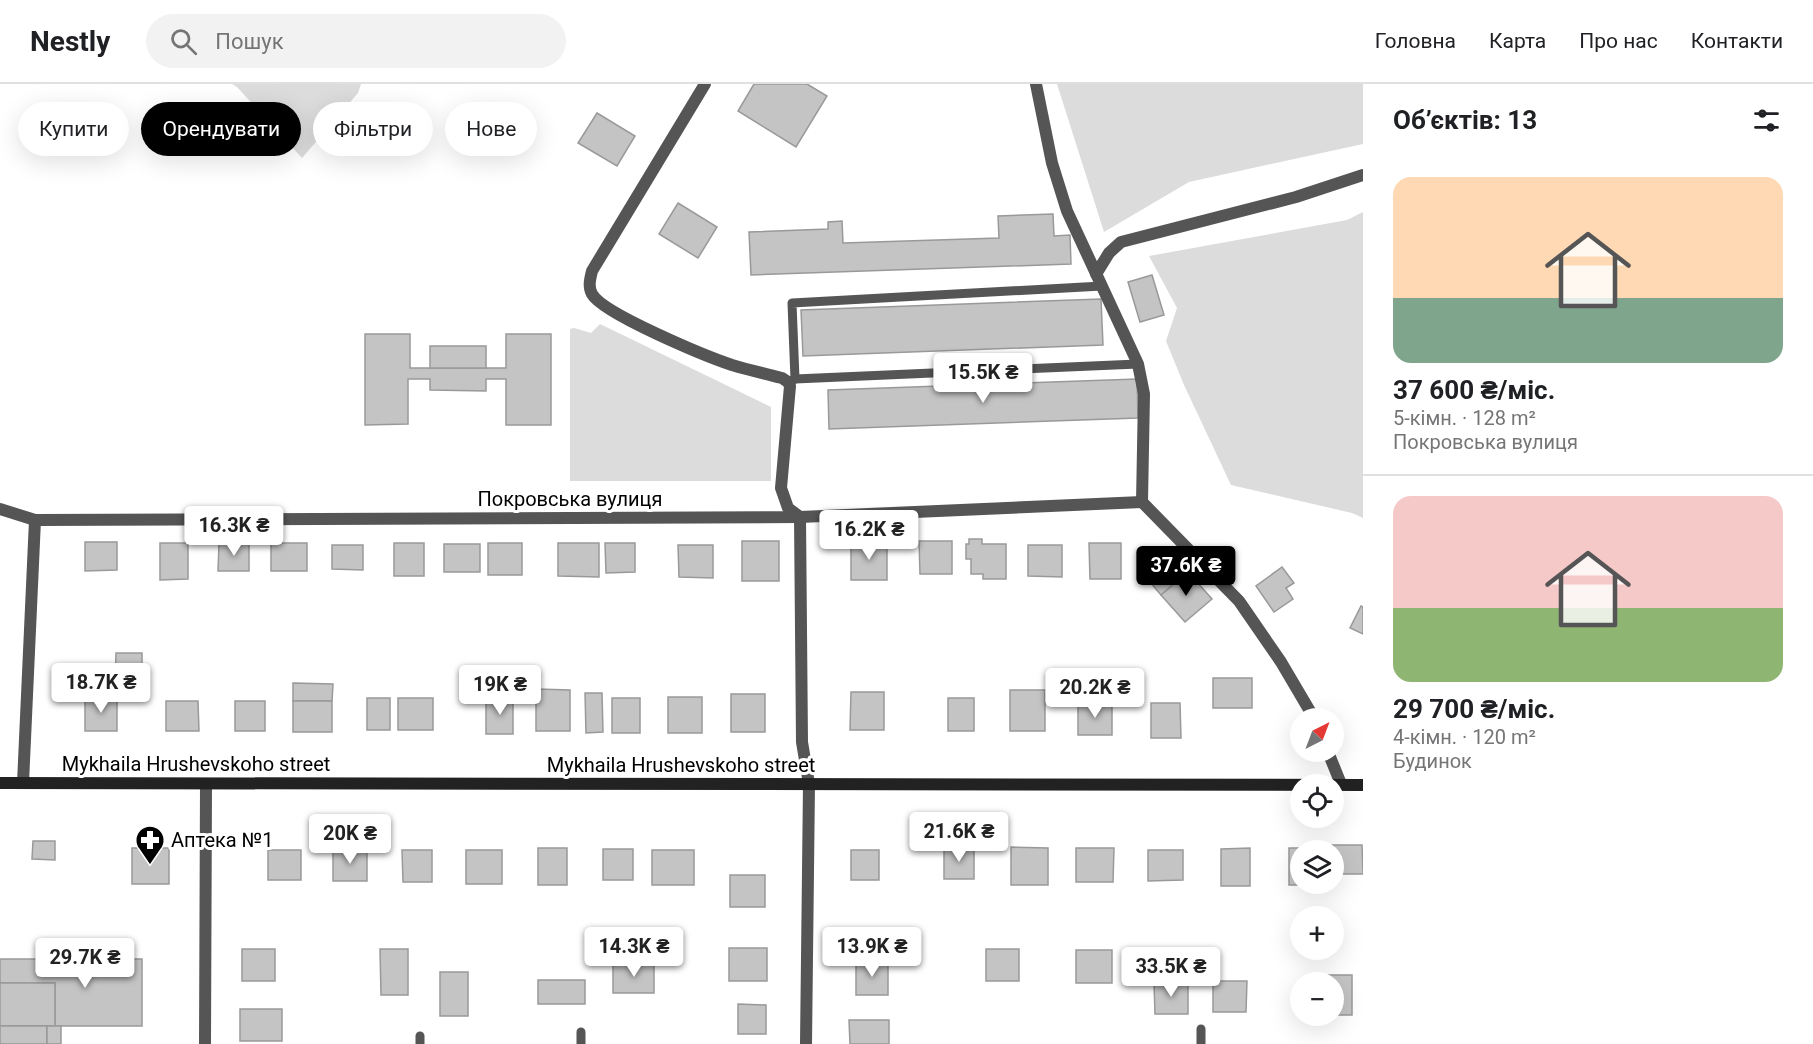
<!DOCTYPE html>
<html lang="uk">
<head>
<meta charset="utf-8">
<style>
  :root { --surface:#fff; --page:#f2f2f2; --text:#202124; --muted:#757577; --line:#e0e0e0; --accent:#000 }
  body { margin:0; font-family:Roboto,sans-serif; background:var(--page); color:var(--text); height:100vh; display:flex; flex-direction:column; font-size:22px; white-space:nowrap }
  * { box-sizing:border-box; margin:0 }
  p { font-size:20px; color:var(--muted) }
  .icon { flex:none; width:33px; height:33px; fill:none; stroke:currentColor; stroke-width:2; stroke-linecap:round; stroke-linejoin:round }
  .map { position:relative; flex:1; overflow:hidden }
  .panel { display:flex; flex-direction:column; background:var(--surface); width:450px }
  .panel>* { flex:none }
  .top-card { position:absolute; left:18px; top:18px; width:570px; height:54px; display:flex; gap:12px }
  .needle { width:39px; rotate:42deg }
  .fabs { position:absolute; left:1290px; top:624px; display:grid; gap:12px }
  .fabs a { display:grid; place-items:center; width:54px; height:54px; border-radius:50%; background:var(--surface); box-shadow:0 6px 24px #0002; font-size:30px }
  .price { position:absolute; translate:-50% -51px; padding:0 14px; border-radius:6px; background:#fff; color:#222; font-size:20px; line-height:39px; filter:drop-shadow(0 2px 3px #0008) }
  .price::after { content:''; position:absolute; left:50%; top:36px; width:18px; height:14px; margin-left:-9px; background:inherit; clip-path:polygon(0 0,100% 0,50% 100%) }
  .price.current { background:var(--accent); color:#fff }
  ul { padding:0; list-style:none }
  li { display:grid; align-content:center; gap:12px; height:318px; padding:0 30px }
  li+li { border-top:2px solid var(--line) }
  li span { display:grid; place-items:center; height:186px; border-radius:18px; color:#555 }
  li>.icon { margin-inline-start:auto }
  span .icon { width:108px; height:108px; fill:#fffc; stroke-width:1 }
  li b { font-size:26px }
  h2 { display:flex; justify-content:space-between; align-items:center; height:72px; padding:0 30px; font-size:26px }
  .tag { padding:0 21px; border-radius:27px; background:var(--surface); box-shadow:0 6px 24px #0002; font-size:21px; line-height:54px }
  .tag.current { background:var(--accent); color:#fff }
  header { display:flex; align-items:center; gap:36px; box-sizing:border-box; height:84px; padding:0 30px; background:var(--surface); border-bottom:2px solid var(--line) }
  header strong { font-size:28px }
  nav { display:flex; gap:33px; margin-inline-start:auto; font-size:21px }
  .search { width:420px; height:54px; background:var(--page); display:flex; align-items:center; gap:15px; box-sizing:border-box; padding:0 21px; border-radius:33px; color:var(--muted); font-size:22px }
  main { display:flex; flex:1; min-height:0 }
  .map>svg:first-child { display:block }
  .green { fill:#dcdcdc }
  .building { fill:#c4c4c4; stroke:#999; stroke-width:1.5 }
  .lines { fill:none; stroke-linecap:round; stroke-linejoin:round }
  .lane { stroke:#555; stroke-width:9 }
  .street { stroke:#555; stroke-width:12 }
  .secondary { stroke:#222; stroke-width:12 }
  .labels { text-anchor:middle; stroke-width:6; stroke-linejoin:round; paint-order:stroke }
  .street-label { font-size:20px; fill:#000; stroke:#fff }
  .poi-label { font-size:20px; fill:#000; stroke:#fff; text-anchor:start }
</style>
</head>
<body>
<header>
<strong>Nestly</strong>
<div class="search"><svg class="icon" aria-label="search" viewBox="0 0 24 24"><circle cx="10" cy="10" r="6"/><path d="M15 15l6 6"/></svg>Пошук</div>
<nav><a>Головна</a><a>Карта</a><a>Про нас</a><a>Контакти</a></nav>
</header>
<main>
<div class="map">
<svg width="1363" height="960" viewBox="0 0 1363 960">
  <rect width="100%" height="100%" fill="#fff"/>
  <g class="green">
    <path d="M232 0H361L358 9 302 74 237 3Z"/>
    <path d="M1057 0H1363V60L1189 98 1104 148Z"/>
    <path d="M1363 128V434L1352 429 1231 401 1184 301 1166 257 1177 224 1149 172 1347 136Z"/>
    <path d="M600 240 771 323V397H570V245L574 244 591 249Z"/>
  </g>
  <g class="building">
    <path d="M754 0H807L827 12 796 63 738 27Z"/>
    <path d="M597 29 635 52 617 82 578 59Z"/>
    <path d="M678 119 717 143 698 174 659 150Z"/>
    <path d="M1053 130 1054 152 1070 151 1071 180 751 191 749 148 828 145V138L842 137 843 159 999 154 998 132Z"/>
    <path d="M1152 191 1164 231 1140 238 1128 198Z"/>
    <path d="M1101 215 1103 261 803 272 801 226Z"/>
    <path d="M365 250H410V284H506V250H551V341H506V295H486V307L430 306V295H408V340L365 341Z"/>
    <rect x="430" y="262" width="56" height="22"/>
    <path d="M1137 295 1138 334 829 345 828 306Z"/>
    <path d="M969 455H982V460H1006V495H983V490H971V475H966V460H969Z"/>
    <rect x="742" y="457" width="37" height="40"/>
    <path d="M919 457H952V490H920Z"/>
    <path d="M85 458H117V486L85 487Z"/>
    <rect x="851" y="458" width="36" height="38"/>
    <path d="M160 459H188V495L160 496Z"/>
    <path d="M219 459 249 460V487H218Z"/>
    <rect x="271" y="459" width="36" height="28"/>
    <rect x="394" y="459" width="30" height="33"/>
    <rect x="488" y="459" width="34" height="32"/>
    <path d="M558 459H599V493L558 492Z"/>
    <path d="M605 459H635V488L606 489Z"/>
    <path d="M1089 459H1121V495H1090Z"/>
    <rect x="444" y="460" width="36" height="28"/>
    <path d="M332 461H363V486L332 485Z"/>
    <path d="M678 461H713V494L679 493Z"/>
    <path d="M1028 461H1062V493L1028 492Z"/>
    <path d="M1170 467 1188 488 1161 511 1143 490Z"/>
    <path d="M1282 483 1294 499 1286 504 1293 515 1274 528 1256 502Z"/>
    <path d="M1188 488 1212 515 1185 538 1161 511Z"/>
    <path d="M1361 522 1363 523V550L1350 544Z"/>
    <path d="M116 569H142V604H115Z"/>
    <rect x="1213" y="594" width="39" height="30"/>
    <path d="M293 599 333 600 332 617H293Z"/>
    <path d="M536 605 570 606V647H536Z"/>
    <rect x="1010" y="606" width="35" height="41"/>
    <path d="M851 608H884V646H850Z"/>
    <path d="M585 609H602L603 648 586 649Z"/>
    <rect x="731" y="610" width="34" height="38"/>
    <rect x="85" y="612" width="32" height="35"/>
    <rect x="668" y="613" width="34" height="36"/>
    <rect x="367" y="614" width="23" height="32"/>
    <rect x="398" y="614" width="35" height="32"/>
    <rect x="486" y="614" width="27" height="36"/>
    <rect x="612" y="614" width="28" height="35"/>
    <rect x="948" y="614" width="26" height="33"/>
    <path d="M166 617H198L199 647H166Z"/>
    <rect x="235" y="617" width="30" height="30"/>
    <rect x="293" y="617" width="39" height="31"/>
    <rect x="1078" y="619" width="34" height="32"/>
    <path d="M1151 619H1180L1181 654H1151Z"/>
    <path d="M33 757H55V776L32 775Z"/>
    <path d="M1328 761H1362L1363 790H1334V766H1328Z"/>
    <rect x="944" y="763" width="30" height="32"/>
    <path d="M1011 763 1048 764V801H1011Z"/>
    <rect x="132" y="764" width="37" height="36"/>
    <rect x="538" y="764" width="29" height="37"/>
    <path d="M1076 764H1114L1113 798H1076Z"/>
    <path d="M1250 764V802H1221V765Z"/>
    <path d="M1289 764H1315V766H1300V800H1315V801H1289Z"/>
    <rect x="333" y="765" width="34" height="32"/>
    <rect x="603" y="765" width="30" height="31"/>
    <rect x="268" y="766" width="33" height="30"/>
    <path d="M402 766H432V798H403Z"/>
    <rect x="466" y="766" width="36" height="34"/>
    <rect x="652" y="766" width="42" height="35"/>
    <rect x="851" y="766" width="28" height="30"/>
    <path d="M1148 766H1183V796L1148 797Z"/>
    <rect x="730" y="791" width="35" height="32"/>
    <rect x="729" y="864" width="38" height="33"/>
    <rect x="242" y="865" width="33" height="32"/>
    <path d="M380 865H408V911H381Z"/>
    <rect x="986" y="865" width="33" height="32"/>
    <rect x="1076" y="866" width="36" height="33"/>
    <path d="M0 875H142V942H55V899H0Z"/>
    <rect x="613" y="878" width="41" height="31"/>
    <rect x="856" y="878" width="32" height="33"/>
    <rect x="440" y="888" width="28" height="44"/>
    <path d="M1315 891H1352V931H1334V898H1315Z"/>
    <rect x="538" y="896" width="47" height="24"/>
    <path d="M1213 897H1247L1246 928H1213Z"/>
    <rect x="0" y="899" width="55" height="43"/>
    <path d="M1154 899H1188V930H1155Z"/>
    <path d="M738 920 766 921V950H738Z"/>
    <rect x="240" y="925" width="42" height="32"/>
    <path d="M849 936H889V960H850Z"/>
    <rect x="0" y="942" width="47" height="18"/>
    <rect x="47" y="942" width="14" height="18"/>
  </g>
  <g class="lines">
    <g class="lane">
      <path d="M795 295 1138 280"/>
      <path d="M788 298 795 295 792 219 1102 202"/>
      <path d="M1201 945V960"/>
      <path d="M581 948V960"/>
      <path d="M420 952V960"/>
    </g>
    <g class="street">
      <path d="M705 0 592 187C590 195 588 203 592 210 603 230 708 273 732 281 749 286 766 290 782 294L788 298 790 302 781 404 788 424 800 433 802 658 809 700 806 960"/>
      <path d="M1036 0 1052 79 1067 127 1138 280 1144 310 1142 418 1239 517 1281 578 1314 634"/>
      <path d="M1096 190 1109 169 1121 158 1296 113 1363 91"/>
      <path d="M0 425 35 436 800 433 1142 418"/>
      <path d="M1328 668 1341 700"/>
      <path d="M23 699 35 436"/>
      <path d="M205 960 206 701"/>
    </g>
    <path class="secondary" d="M0 699 1363 701"/>
  </g>
  <defs>
    <g id="pharmacy-pin" transform="scale(1.5)"><path d="M0 17L-7.5 6A9.5 9.5 0 1 1 7.5 6Z" fill="#000" stroke="#fff"/><path d="M-2-6h4v4h4v4h-4v4h-4v-4h-4v-4h4Z" fill="#fff"/></g>
  </defs>
  <g fill-rule="evenodd">
    <use href="#pharmacy-pin" x="150" y="756"/>
  </g>
  <g class="labels">
    <g class="street-label">
      <text x="570" y="422">Покровська вулиця</text>
      <text x="196" y="687">Mykhaila Hrushevskoho street</text>
      <text x="681" y="688">Mykhaila Hrushevskoho street</text>
    </g>
    <g class="poi-label">
      <text x="171" y="763">Аптека №1</text>
    </g>
  </g>
</svg>
<div class="fabs">
<a><svg class="needle" viewBox="-14 -14 28 28"><path d="M0-13l5 13h-10z" fill="#e53935"/><path d="M0 13l5-13h-10z" fill="#757577"/></svg></a>
<a><svg class="icon" aria-label="locate" viewBox="0 0 24 24"><circle cx="12" cy="12" r="6"/><path d="M12 2v4M12 18v4M2 12h4M18 12h4"/></svg></a>
<a><svg class="icon" aria-label="layers" viewBox="0 0 24 24"><path d="M12 4l9 5-9 5-9-5zM3 14l9 5 9-5"/></svg></a>
<a>+</a>
<a>−</a>
</div>
<b class="price" style="left:983px;top:320px">15.5K ₴</b>
<b class="price" style="left:234px;top:473px">16.3K ₴</b>
<b class="price" style="left:869px;top:477px">16.2K ₴</b>
<b class="price current" style="left:1186px;top:513px">37.6K ₴</b>
<b class="price" style="left:101px;top:630px">18.7K ₴</b>
<b class="price" style="left:500px;top:632px">19K ₴</b>
<b class="price" style="left:1095px;top:635px">20.2K ₴</b>
<b class="price" style="left:959px;top:779px">21.6K ₴</b>
<b class="price" style="left:350px;top:781px">20K ₴</b>
<b class="price" style="left:634px;top:894px">14.3K ₴</b>
<b class="price" style="left:872px;top:894px">13.9K ₴</b>
<b class="price" style="left:85px;top:905px">29.7K ₴</b>
<b class="price" style="left:1171px;top:914px">33.5K ₴</b>
<div class="top-card">
<a class="tag">Купити</a>
<a class="tag current">Орендувати</a>
<a class="tag">Фільтри</a>
<a class="tag">Нове</a>
</div>
</div>
<section class="panel">
<h2>Об’єктів: 13<svg class="icon" aria-label="filters" viewBox="0 0 24 24"><path d="M4 7h16M4 17h16"/><circle cx="9" cy="7" r="2"/><circle cx="15" cy="17" r="2"/></svg></h2>
<ul>
<li><span style="background:linear-gradient(#ffd9b3 65%,#7fa58c 0)"><svg class="icon" aria-label="home" viewBox="0 0 24 24"><path d="M3 11l9-7 9 7M6 9v11h12V9"/></svg></span><div><b>37 600 ₴/міс.</b><p>5-кімн. · 128 m²</p><p>Покровська вулиця</p></div></li>
<li><span style="background:linear-gradient(#f6c9c9 60%,#8fb573 0)"><svg class="icon" aria-label="home" viewBox="0 0 24 24"><path d="M3 11l9-7 9 7M6 9v11h12V9"/></svg></span><div><b>29 700 ₴/міс.</b><p>4-кімн. · 120 m²</p><p>Будинок</p></div></li>
</ul>
</section>
</main>
</body>
</html>
